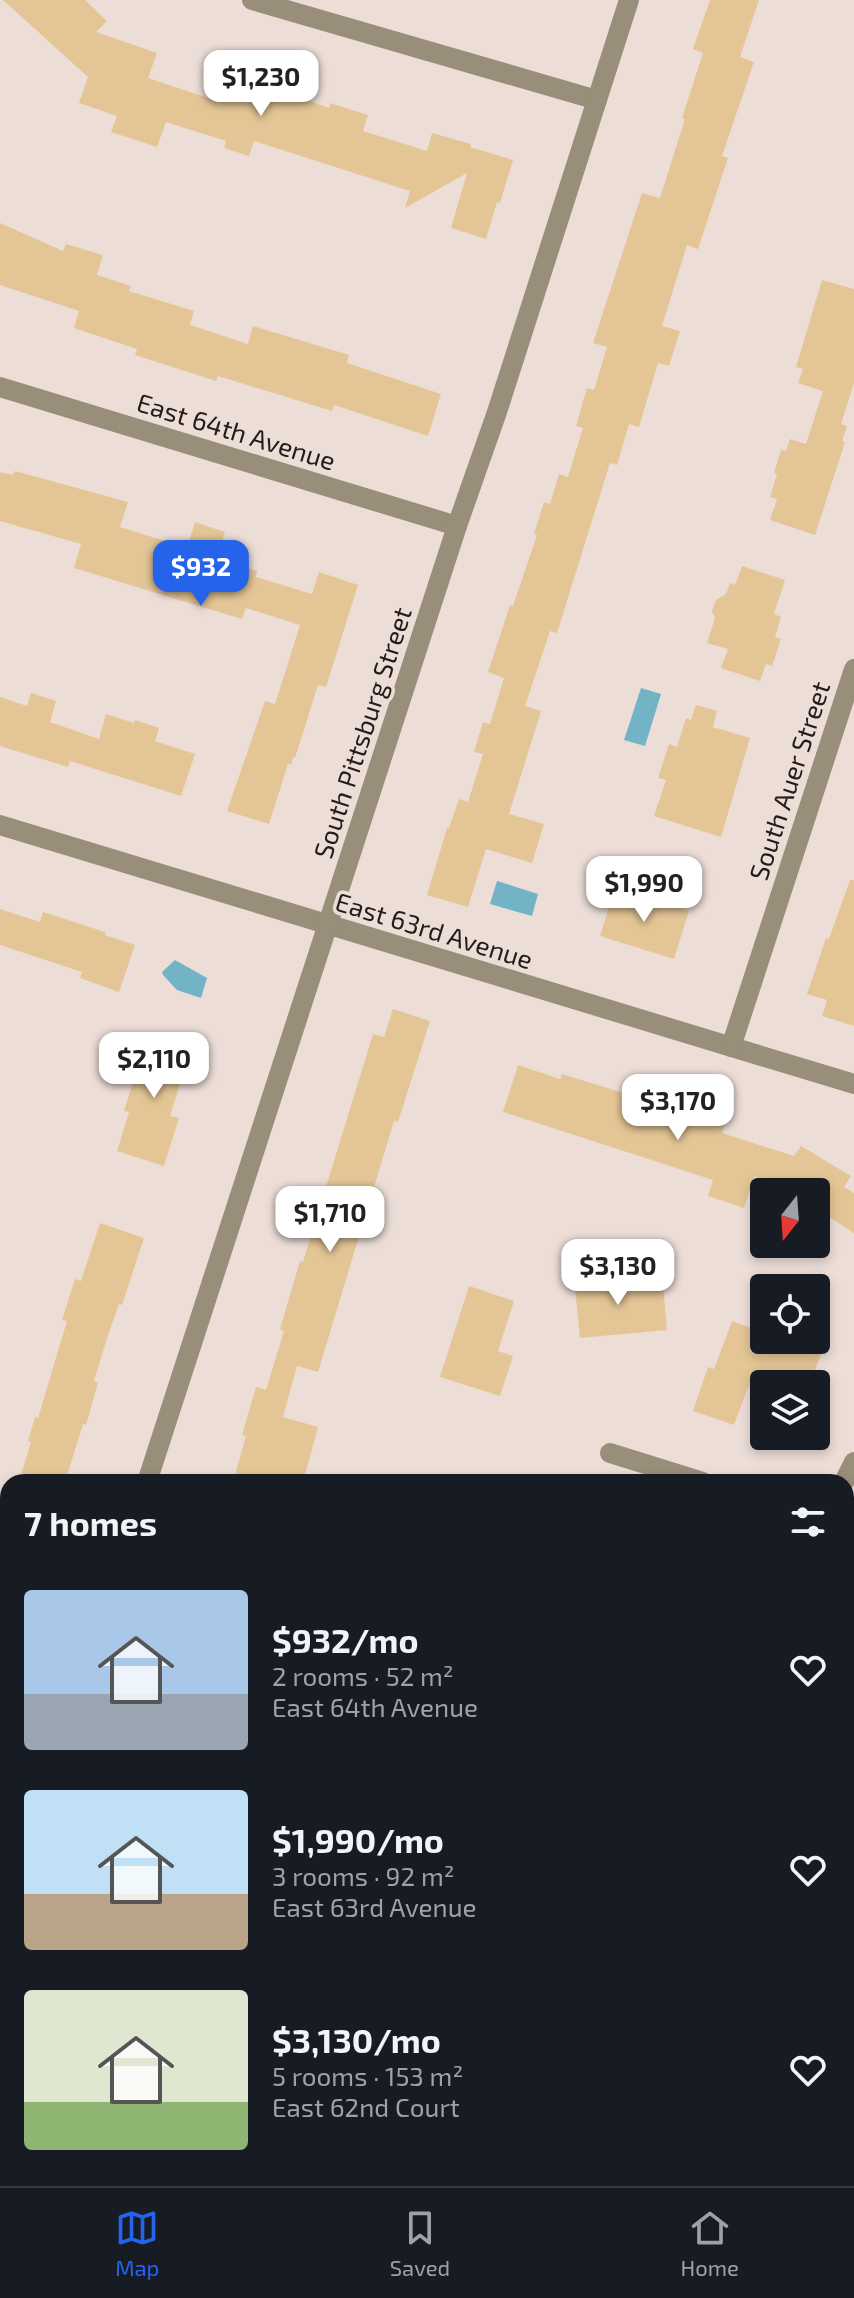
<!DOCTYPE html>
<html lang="en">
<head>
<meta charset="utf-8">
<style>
  :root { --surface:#171b24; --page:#242831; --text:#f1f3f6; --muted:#9ea1a6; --line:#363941; --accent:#2563eb }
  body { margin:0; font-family:"Exo 2",sans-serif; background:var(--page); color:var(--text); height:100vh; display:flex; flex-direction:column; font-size:30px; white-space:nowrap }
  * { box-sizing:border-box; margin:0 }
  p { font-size:26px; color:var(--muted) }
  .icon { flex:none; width:44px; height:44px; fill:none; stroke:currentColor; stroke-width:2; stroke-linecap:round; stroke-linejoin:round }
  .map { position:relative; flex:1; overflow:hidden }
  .drawer { position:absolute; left:0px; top:1474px; width:854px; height:712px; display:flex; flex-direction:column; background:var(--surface); border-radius:24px 24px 0 0; box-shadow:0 4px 12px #0003 }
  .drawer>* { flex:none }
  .needle { width:52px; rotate:197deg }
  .fabs { position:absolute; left:750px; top:1178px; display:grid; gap:16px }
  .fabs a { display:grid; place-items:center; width:80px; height:80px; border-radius:8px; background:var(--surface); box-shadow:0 4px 12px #0003; font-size:40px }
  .price { position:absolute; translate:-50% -68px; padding:0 18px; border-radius:16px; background:#fff; color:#222; font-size:26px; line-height:52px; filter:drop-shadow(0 2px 4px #0008) }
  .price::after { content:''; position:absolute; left:50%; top:48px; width:24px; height:18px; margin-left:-12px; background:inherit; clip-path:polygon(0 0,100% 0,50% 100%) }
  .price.on { background:var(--accent); color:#fff }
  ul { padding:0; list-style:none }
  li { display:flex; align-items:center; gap:24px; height:200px; padding:0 24px }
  li span { display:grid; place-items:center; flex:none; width:224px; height:160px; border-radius:8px; color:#555 }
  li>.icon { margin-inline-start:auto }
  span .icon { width:96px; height:96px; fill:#fffc; stroke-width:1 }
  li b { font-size:34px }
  h2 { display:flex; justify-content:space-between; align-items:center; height:96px; padding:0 24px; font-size:34px }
  .tabs { display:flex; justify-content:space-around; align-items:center; height:112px; border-top:2px solid var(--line); background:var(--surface); font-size:22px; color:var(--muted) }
  .tabs a { display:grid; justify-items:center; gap:4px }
  .tabs .on { color:var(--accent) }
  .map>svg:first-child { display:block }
  .water { fill:#73b3c6 }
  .building { fill:#e4c696 }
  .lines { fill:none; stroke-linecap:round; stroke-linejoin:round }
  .street { stroke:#988e79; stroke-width:20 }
  .labels { text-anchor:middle; stroke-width:7; stroke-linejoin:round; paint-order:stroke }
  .street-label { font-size:26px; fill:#221c1a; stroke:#ecddd7 }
</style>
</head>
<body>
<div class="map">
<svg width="854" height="2186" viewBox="0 0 854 2186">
  <rect width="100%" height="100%" fill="#ecddd7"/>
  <g class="water">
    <path d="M641 688 661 694 645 746 624 740Z"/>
    <path d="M497 881 538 894 532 916 490 904Z"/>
    <path d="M175 960 207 978 201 998 177 990 163 975 162 972Z"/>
  </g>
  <g class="building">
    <path d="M3 0H85L107 21 96 32 157 53 148 78 211 99 217 81 271 100 275 89 329 108 330 103 368 115 363 131 427 151 432 133 471 144 470 147 513 160 500 203 497 202 486 239 451 228 467 173 405 208 410 191 254 141 249 156 224 148 226 141 166 122 157 147 111 132 117 116 79 103 88 77Z"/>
    <path d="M710 0H759L740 57 754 62 722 156 728 158 698 249 687 245 662 326 680 331 669 366 658 363 639 427 629 424 617 465 610 463 557 633 550 631 525 706 541 711 509 814 544 824 532 863 486 849 468 907 427 895 447 828H449L459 799 468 802 483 754 474 752 483 722 490 724 504 678 488 672 510 605 513 606 537 535 534 534 544 502 550 504 559 474 568 477 583 428 576 426 587 388 594 390 607 347 593 343 642 193 660 198 685 119 682 118 703 53 693 49Z"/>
    <path d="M0 223 63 251 66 244 103 255 97 275 131 286 129 291 194 311 190 325 248 344 253 326 349 355 347 363 441 394 428 436 334 405 332 411 218 376 216 381 135 355 137 349 74 328 79 311 0 285Z"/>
    <path d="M822 280 854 289V383L841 424 847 426 842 441 845 442 815 535 770 520 777 499 770 497 777 474 774 473 781 450 786 451 790 439 806 444 823 391 798 383 803 369 796 367Z"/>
    <path d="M15 471 128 502 120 527 187 548 195 522 225 532 217 559 257 571 256 577 312 594 319 572 358 585 326 687 318 685 295 758 293 757 291 765 288 764 269 824 227 811 265 701 275 704 300 625 246 608 242 619 74 568 81 544 0 521V472L13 475Z"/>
    <path d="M742 566 785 580 774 614 781 617 775 637 781 639 772 666 766 664 760 681 721 668 728 649 707 643 715 618 712 611 716 600 726 594 730 583 735 585Z"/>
    <path d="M31 693 56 701 50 722 99 739 106 714 134 723 135 720 159 728 155 741 195 754 181 796 70 761 68 767 0 746V697L27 706Z"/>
    <path d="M696 705 717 711 713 727 750 738 721 837 654 816 666 780 658 778 669 744 677 747 686 718 691 720Z"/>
    <path d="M850 880H854V1026L822 1016 827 1000 807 994 826 938 829 939Z"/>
    <path d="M615 888 689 911 674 959 600 936Z"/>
    <path d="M0 909 40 922 43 912 105 932V935L135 945 119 992 80 978 82 972 0 945Z"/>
    <path d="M393 1009 430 1021 398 1122 394 1121 318 1372 297 1366 283 1417 318 1427 303 1482H233L246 1436 242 1435 256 1387 266 1390 284 1331 280 1329 300 1261 303 1262 373 1034 384 1037Z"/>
    <path d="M148 1033 192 1046 170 1116 179 1118 164 1166 117 1151 129 1112 124 1111Z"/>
    <path d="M518 1065 560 1079 562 1074 630 1095 628 1102 681 1119 684 1110 725 1123 722 1133 794 1156 801 1146 851 1176 844 1187 854 1193V1233L816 1209V1192H781L754 1176 744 1208 708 1196 713 1180 503 1112Z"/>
    <path d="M100 1223 144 1238 122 1305 119 1304 108 1335 94 1381 98 1383 86 1425 83 1424 65 1482H19L31 1442 28 1441 35 1417 38 1418 67 1321 62 1320 75 1279 81 1281Z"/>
    <path d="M622 1274 624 1289 663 1286 667 1330 580 1338 574 1279Z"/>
    <path d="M469 1286 514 1301 498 1351 513 1356 500 1396 440 1377Z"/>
    <path d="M732 1321 764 1333V1340H784L821 1354 810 1384H764V1393L748 1387 734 1425 693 1411 708 1367 714 1369Z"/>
  </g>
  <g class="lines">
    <g class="street">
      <path d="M252 0 597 100"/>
      <path d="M0 387 457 526"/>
      <path d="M0 825 854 1084"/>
      <path d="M731 1047 854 669"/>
      <path d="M610 1453 703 1482"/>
      <path d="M147 1482 457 526 497 412 629 0"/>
      <path d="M844 1482 854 1462"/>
      <path d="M0 1911 8 1888"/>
      <path d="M651 2186 653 2178"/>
    </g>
  </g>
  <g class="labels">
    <g class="street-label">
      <text transform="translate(236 432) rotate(17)" y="9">East 64th Avenue</text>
      <text transform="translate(363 733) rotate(-72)" y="9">South Pittsburg Street</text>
      <text transform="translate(790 781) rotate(-72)" y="9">South Auer Street</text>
      <text transform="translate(434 931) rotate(17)" y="9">East 63rd Avenue</text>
    </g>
  </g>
</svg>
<div class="fabs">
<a><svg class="needle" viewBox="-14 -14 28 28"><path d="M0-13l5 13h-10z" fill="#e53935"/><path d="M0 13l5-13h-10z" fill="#9ea1a6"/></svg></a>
<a><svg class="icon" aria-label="locate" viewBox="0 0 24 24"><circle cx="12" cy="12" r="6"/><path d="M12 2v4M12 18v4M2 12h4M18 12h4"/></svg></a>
<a><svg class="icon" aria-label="layers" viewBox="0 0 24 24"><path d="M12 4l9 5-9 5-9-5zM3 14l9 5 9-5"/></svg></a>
</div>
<b class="price" style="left:261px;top:118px">$1,230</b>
<b class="price on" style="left:201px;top:608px">$932</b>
<b class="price" style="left:644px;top:924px">$1,990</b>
<b class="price" style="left:154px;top:1100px">$2,110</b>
<b class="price" style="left:678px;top:1142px">$3,170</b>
<b class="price" style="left:330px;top:1254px">$1,710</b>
<b class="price" style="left:618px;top:1307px">$3,130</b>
<section class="drawer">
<h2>7 homes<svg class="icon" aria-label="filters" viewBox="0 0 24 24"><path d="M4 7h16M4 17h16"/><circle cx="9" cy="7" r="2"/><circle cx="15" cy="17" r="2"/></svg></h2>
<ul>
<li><span style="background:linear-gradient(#a9c7e8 65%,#9aa5b1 0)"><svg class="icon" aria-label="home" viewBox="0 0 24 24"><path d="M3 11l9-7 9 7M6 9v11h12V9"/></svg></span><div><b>$932/mo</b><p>2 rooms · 52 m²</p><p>East 64th Avenue</p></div><svg class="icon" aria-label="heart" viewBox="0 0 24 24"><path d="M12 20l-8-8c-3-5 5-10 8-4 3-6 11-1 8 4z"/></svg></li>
<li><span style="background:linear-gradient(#bfe0f5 65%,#b9a48a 0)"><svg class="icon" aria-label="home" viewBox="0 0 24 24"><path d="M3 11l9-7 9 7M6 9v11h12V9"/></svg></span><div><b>$1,990/mo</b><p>3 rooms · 92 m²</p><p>East 63rd Avenue</p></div><svg class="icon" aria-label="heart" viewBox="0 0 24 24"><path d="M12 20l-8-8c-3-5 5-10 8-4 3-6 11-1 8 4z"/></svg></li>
<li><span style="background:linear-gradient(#dfe7d0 70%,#8fb573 0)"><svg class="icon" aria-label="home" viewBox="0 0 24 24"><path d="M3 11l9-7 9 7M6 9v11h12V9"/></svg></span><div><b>$3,130/mo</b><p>5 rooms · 153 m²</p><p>East 62nd Court</p></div><svg class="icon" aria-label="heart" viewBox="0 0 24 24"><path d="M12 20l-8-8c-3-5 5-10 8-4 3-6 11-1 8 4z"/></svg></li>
</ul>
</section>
</div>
<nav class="tabs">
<a class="on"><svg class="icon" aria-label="map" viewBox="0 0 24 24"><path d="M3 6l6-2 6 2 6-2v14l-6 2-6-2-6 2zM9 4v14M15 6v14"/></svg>Map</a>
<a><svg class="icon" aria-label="saved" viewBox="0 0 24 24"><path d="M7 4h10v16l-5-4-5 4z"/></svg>Saved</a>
<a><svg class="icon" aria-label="home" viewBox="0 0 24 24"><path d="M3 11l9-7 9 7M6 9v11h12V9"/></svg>Home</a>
</nav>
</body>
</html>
